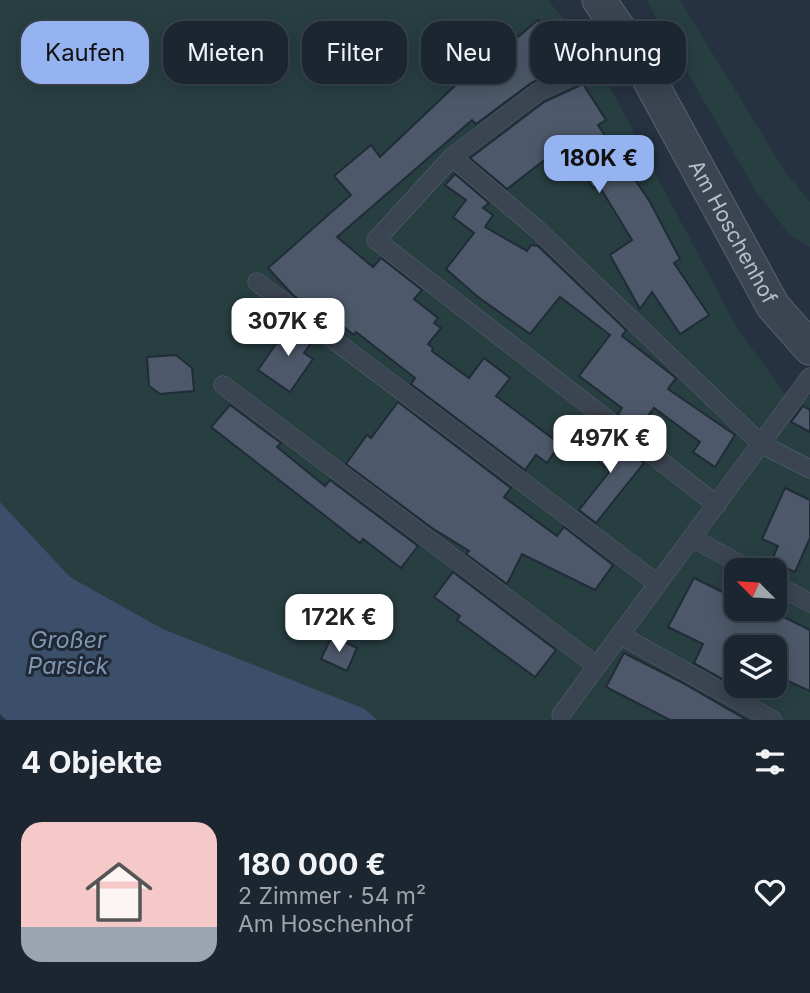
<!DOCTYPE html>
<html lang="de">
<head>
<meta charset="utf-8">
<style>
  :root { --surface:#1c2631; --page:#29323d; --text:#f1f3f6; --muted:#a0a5ab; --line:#3a434d; --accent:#95b2f1 }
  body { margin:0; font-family:Inter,sans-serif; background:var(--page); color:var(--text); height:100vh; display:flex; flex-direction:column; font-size:26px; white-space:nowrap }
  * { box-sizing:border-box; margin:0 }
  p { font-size:23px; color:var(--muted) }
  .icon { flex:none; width:38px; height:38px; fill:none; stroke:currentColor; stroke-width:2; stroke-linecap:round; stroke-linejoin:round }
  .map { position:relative; height:720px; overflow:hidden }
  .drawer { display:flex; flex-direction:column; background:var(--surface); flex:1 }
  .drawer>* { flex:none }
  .top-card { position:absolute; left:21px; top:21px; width:768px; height:63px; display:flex; gap:14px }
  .needle { width:46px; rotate:294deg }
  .buttons { position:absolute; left:724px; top:558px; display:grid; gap:14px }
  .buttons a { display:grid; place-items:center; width:63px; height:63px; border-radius:14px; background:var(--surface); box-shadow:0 4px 18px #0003,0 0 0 2px var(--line); font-size:35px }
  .price { position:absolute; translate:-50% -60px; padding:0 16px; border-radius:14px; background:#fff; color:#222; font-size:23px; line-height:46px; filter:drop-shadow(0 2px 4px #0008) }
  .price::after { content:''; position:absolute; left:50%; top:42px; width:21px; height:16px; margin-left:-10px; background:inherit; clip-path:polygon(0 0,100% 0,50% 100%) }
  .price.current { background:var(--accent); color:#111 }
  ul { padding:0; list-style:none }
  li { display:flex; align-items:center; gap:21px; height:175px; padding:0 21px }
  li+li { border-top:2px solid var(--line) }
  li span { display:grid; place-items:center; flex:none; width:196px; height:140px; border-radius:21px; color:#555 }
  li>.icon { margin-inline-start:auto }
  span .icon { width:84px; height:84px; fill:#fffc; stroke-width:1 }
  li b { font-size:30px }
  h2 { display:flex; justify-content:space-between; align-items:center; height:84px; padding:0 21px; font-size:30px }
  .tag { padding:0 24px; border-radius:21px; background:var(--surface); box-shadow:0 4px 18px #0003,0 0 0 2px var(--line); font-size:24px; line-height:63px }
  .tag.current { background:var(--accent); color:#111 }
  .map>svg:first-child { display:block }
  .green { fill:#283f42; fill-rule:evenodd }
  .water { fill:#3c4f6a }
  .building { fill:#4d596a; stroke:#212b38; stroke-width:2 }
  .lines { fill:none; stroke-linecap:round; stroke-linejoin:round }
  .lane-casing { stroke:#59626e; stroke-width:19 }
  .street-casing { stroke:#59626e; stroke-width:35 }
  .lane { stroke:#3b4451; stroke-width:18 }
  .street { stroke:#3b4451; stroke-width:33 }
  .labels { text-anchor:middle; stroke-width:6; stroke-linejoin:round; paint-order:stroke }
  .street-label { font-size:21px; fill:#b8bfcb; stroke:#1f2936 }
  .water-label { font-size:23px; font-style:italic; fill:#7f95b2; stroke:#1f2936 }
</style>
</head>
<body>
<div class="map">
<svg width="810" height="720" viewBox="0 0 810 720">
  <rect width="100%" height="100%" fill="#263241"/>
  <g class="green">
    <path d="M0 0H548L593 55 737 328 786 395 810 396V720H377L365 709 163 629 70 577 0 502ZM737 570H775V609H737ZM737 648H775V686H737Z"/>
    <path d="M646 0H680L785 172 810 202V247L790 235 757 193Z"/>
  </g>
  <path class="water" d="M0 502 70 577 163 629 365 709 377 720H6L0 714Z"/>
  <g class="building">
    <path d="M538 20 570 65 531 83 476 124 472 120 337 237 373 267 381 258 422 290 414 299 438 318 434 323 441 328 428 344 433 348 432 351 469 378 484 358 510 378 496 396 560 444 547 463 536 455 525 470 411 384 415 378 356 332 354 335 329 316 326 320 293 295 268 268 351 195 334 176 371 145 380 157 461 80 464 83Z"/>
    <path d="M583 84 606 120 598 125 650 202 680 259 674 263 709 315 680 334 652 292 640 309 610 255 632 240 598 184 593 188 564 145 507 189 470 158 544 102Z"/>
    <path d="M455 174 489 203 483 208 493 215 485 227 527 251 531 245 538 246 626 330 622 336 676 378 668 389 735 435 715 467 693 452 700 442 654 408 638 429 618 414 622 408 579 376 610 335 560 297 530 334 478 297 446 269 474 233 453 217 466 200 445 185Z"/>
    <path d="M291 322 314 339 304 353 313 359 290 392 258 370Z"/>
    <path d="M176 355 192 368 194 391 160 394 149 386 147 357Z"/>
    <path d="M398 402 511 488 504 497 557 536 564 527 613 565 595 590 522 554 507 584 466 554 469 551 432 528 346 464 367 435 371 438Z"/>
    <path d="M230 405 281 443 277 447 325 486 330 480 418 546 401 568 363 539 360 543 211 427Z"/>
    <path d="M803 406 810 410V432L791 422Z"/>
    <path d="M604 432 644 463 596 523 579 510 610 471 588 453Z"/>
    <path d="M785 488 810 500V538L795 572 771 562 778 546 762 539Z"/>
    <path d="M453 572 556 650 535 677 457 620 460 616 434 597Z"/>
    <path d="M694 578 737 599V609H768L810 630V691L775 675V648H737V686H765L758 699 694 663 703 644 668 627Z"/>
    <path d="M332 636 357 648 347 671 321 659Z"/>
    <path d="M624 653 681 682 747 720H670L606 687Z"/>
  </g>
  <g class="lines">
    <g class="lane-casing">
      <g id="lane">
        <path d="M632 48 538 92 452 157 376 240 717 505"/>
        <path d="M452 157 538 230 761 444 810 469"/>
        <path d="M257 282 658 584"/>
        <path d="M223 385 597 666"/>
        <path d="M692 538 751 570"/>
        <path d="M775 584 810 603"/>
        <path d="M620 635 773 720"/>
        <path d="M561 715 810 377"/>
      </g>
    </g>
    <g class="street-casing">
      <g id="street">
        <path id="s1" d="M599 0 632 48 773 306 810 348"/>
      </g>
    </g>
    <use href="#lane" class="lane"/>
    <use href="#street" class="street"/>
  </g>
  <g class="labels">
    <g class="street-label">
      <text dy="7" stroke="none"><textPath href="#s1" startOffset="268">Am Hoschenhof</textPath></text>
    </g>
    <g class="water-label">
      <text x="68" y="648">Großer<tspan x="68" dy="26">Parsick</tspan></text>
    </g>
  </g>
</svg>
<div class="buttons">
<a><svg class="needle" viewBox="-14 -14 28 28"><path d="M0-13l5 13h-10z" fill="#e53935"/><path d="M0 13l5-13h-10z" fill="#a0a5ab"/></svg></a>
<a><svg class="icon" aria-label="layers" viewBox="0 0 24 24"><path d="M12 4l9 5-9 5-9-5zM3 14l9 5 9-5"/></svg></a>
</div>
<b class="price current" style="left:599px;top:195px">180K €</b>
<b class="price" style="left:288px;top:358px">307K €</b>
<b class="price" style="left:610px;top:475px">497K €</b>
<b class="price" style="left:339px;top:654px">172K €</b>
<div class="top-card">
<a class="tag current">Kaufen</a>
<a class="tag">Mieten</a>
<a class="tag">Filter</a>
<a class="tag">Neu</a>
<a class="tag">Wohnung</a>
</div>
</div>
<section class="drawer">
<h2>4 Objekte<svg class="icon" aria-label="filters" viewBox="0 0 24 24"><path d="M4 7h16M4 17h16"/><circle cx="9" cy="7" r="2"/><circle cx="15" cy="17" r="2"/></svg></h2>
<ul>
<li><span style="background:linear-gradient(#f6c9c9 75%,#9aa5b1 0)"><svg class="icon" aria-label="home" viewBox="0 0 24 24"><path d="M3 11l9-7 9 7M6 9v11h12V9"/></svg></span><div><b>180 000 €</b><p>2 Zimmer · 54 m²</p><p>Am Hoschenhof</p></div><svg class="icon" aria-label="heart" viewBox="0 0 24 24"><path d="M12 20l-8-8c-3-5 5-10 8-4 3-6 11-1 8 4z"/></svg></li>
</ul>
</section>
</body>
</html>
